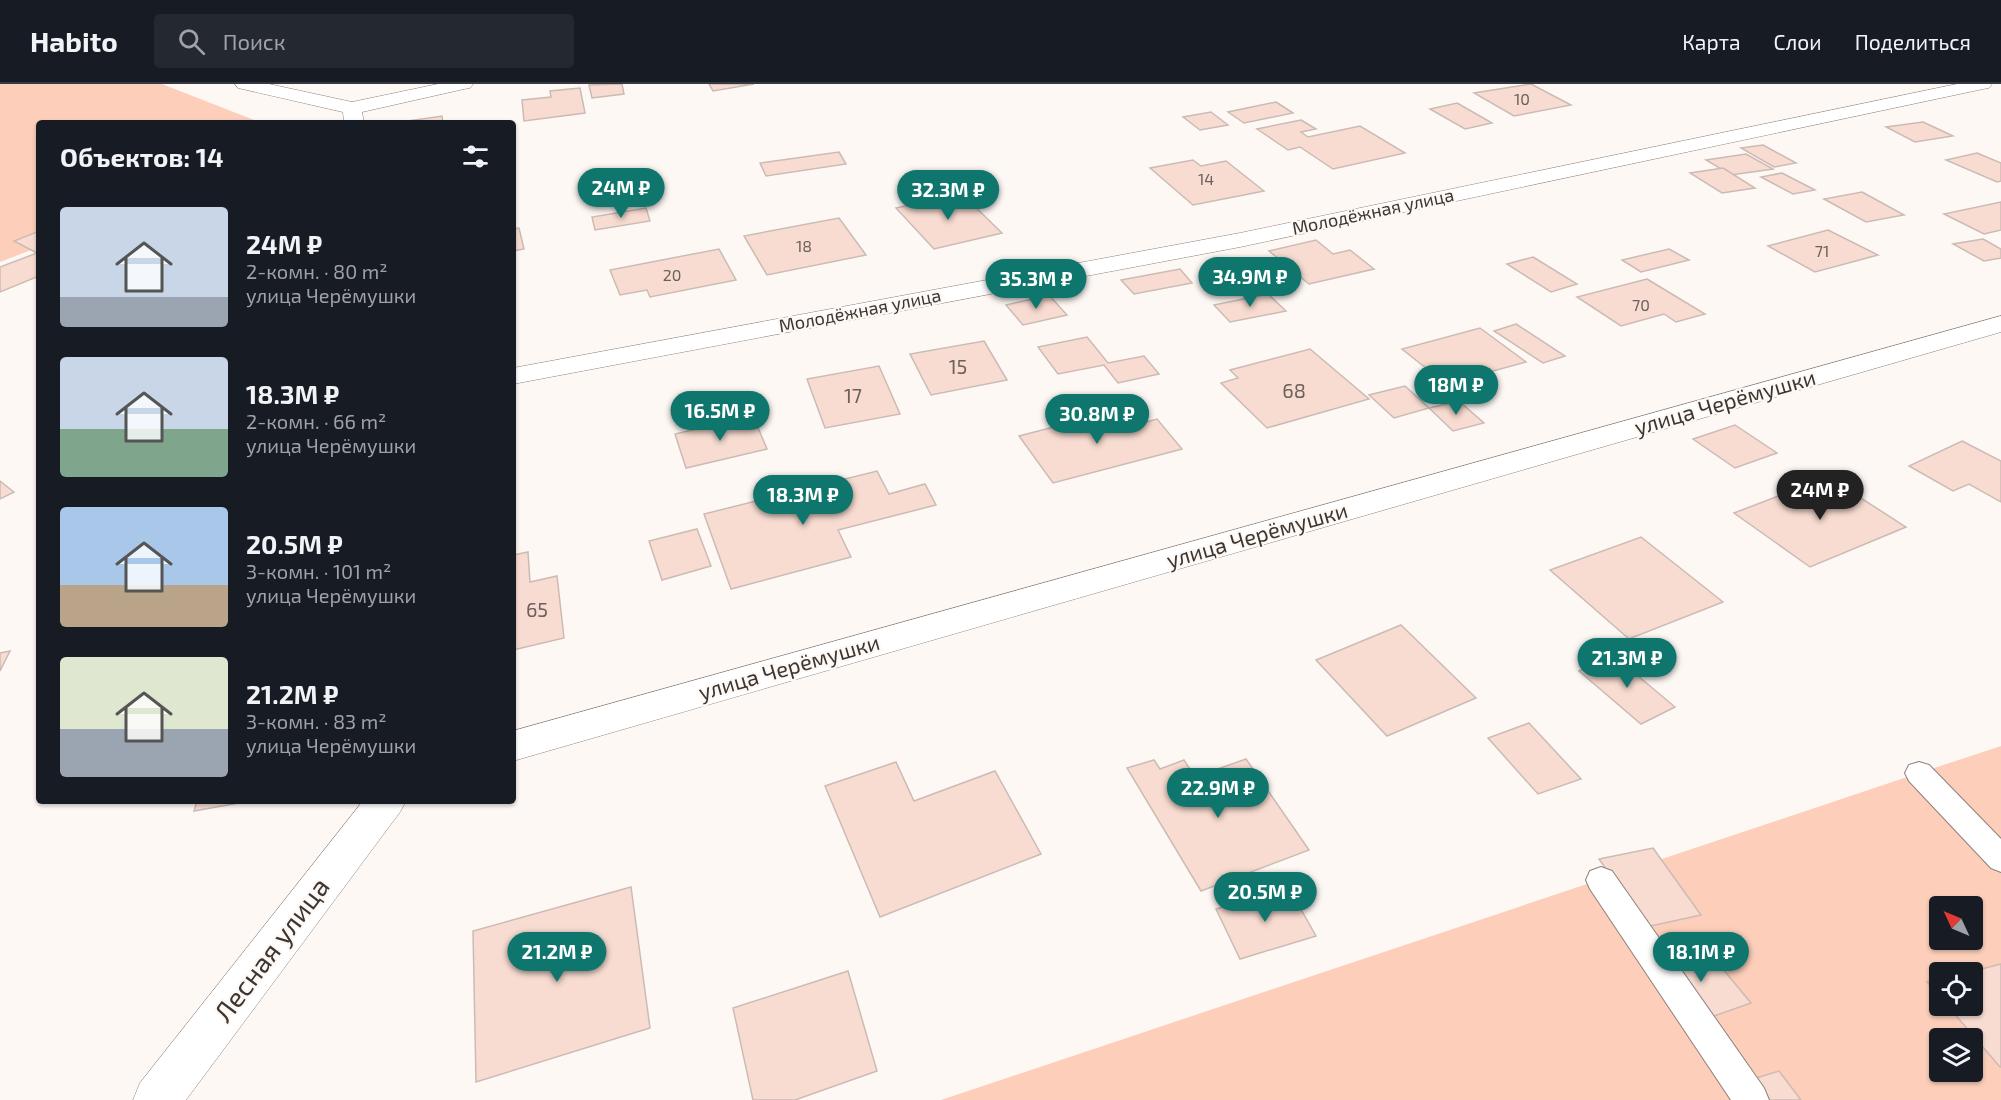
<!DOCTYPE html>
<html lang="ru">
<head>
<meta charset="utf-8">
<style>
  :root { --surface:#171b24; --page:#242831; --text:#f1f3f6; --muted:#9ea1a6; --line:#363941; --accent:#0f766e }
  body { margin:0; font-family:"Exo 2",sans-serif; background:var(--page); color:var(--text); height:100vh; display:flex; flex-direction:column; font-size:22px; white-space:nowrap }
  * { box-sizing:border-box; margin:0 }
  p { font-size:20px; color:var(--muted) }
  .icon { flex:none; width:33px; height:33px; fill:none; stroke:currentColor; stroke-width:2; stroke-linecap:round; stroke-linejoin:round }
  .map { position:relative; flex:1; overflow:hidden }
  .sheet { position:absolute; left:36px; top:36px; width:480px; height:684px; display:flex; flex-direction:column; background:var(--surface); border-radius:6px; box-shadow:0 2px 4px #0004 }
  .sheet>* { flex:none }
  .needle { width:39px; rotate:314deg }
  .buttons { position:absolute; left:1929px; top:812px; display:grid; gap:12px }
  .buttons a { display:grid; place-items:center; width:54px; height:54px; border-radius:6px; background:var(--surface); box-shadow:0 2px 4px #0004; font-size:30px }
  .price { position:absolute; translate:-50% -51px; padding:0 14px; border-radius:21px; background:var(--accent); color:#fff; font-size:20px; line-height:39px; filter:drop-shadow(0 2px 3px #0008) }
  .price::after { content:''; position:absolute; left:50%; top:36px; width:18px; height:14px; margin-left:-9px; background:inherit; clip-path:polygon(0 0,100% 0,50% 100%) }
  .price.selected { background:#222; color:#fff }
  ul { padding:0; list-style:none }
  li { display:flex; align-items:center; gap:18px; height:150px; padding:0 24px }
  li span { display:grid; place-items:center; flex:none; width:168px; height:120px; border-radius:6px; color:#555 }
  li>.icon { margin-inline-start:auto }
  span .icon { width:72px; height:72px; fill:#fffc; stroke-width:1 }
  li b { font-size:26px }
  h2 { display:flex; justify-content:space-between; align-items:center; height:72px; padding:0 24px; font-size:26px }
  header { display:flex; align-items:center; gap:36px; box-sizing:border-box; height:84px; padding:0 30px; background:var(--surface); border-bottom:2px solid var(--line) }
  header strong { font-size:28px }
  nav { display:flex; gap:33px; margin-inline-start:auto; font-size:21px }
  .search { width:420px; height:54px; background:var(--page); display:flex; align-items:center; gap:15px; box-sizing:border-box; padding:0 21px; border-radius:6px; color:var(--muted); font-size:22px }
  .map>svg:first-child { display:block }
  .green { fill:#fdcfbb; fill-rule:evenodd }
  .building { fill:#f8dcd1; stroke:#cbbbb4; stroke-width:1.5 }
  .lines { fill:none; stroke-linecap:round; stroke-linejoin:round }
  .service-casing { stroke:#8e807a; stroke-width:2 }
  .minor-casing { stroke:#8e807a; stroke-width:1 }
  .service { fill:#fff; fill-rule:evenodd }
  .minor { fill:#fff; fill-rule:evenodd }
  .labels { text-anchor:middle; stroke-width:4.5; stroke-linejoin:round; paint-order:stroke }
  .far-number-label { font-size:16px; fill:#6b605a }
  .far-street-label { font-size:18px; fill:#3c3633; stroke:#fef8f5 }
  .number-label { font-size:20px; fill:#6b605a }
  .street-label { font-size:22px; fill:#3c3633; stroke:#fef8f5 }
  .near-street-label { font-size:27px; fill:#3c3633; stroke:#fef8f5 }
</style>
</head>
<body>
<header>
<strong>Habito</strong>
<div class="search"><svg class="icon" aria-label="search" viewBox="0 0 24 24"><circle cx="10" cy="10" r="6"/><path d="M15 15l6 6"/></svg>Поиск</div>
<nav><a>Карта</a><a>Слои</a><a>Поделиться</a></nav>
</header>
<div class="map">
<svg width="2001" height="1016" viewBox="0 0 2001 1016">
  <rect width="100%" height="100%" fill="#fef8f5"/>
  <g class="green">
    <path d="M0 0H162L262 39H39V163L0 178Z"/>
    <path d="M2001 662V1016H941L1919 689ZM1940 822H1972V855H1940ZM1940 888H1972V921H1940ZM1940 954H1972V987H1940Z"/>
  </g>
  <g class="building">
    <path d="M622 0 624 10 592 14 589 1Z"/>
    <path d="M709 0H754L713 7Z"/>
    <path d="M1531 0 1571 21 1514 32 1474 9Z"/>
    <path d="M580 4 585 29 524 37 522 16 551 13 550 7Z"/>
    <path d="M1276 18 1293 29 1244 39 1228 28Z"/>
    <path d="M1457 19 1492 39 1465 45 1430 25Z"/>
    <path d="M1211 28 1228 41 1200 46 1183 33Z"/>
    <path d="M442 32 443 39H394Z"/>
    <path d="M1301 36 1316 45 1301 48 1308 53 1360 42 1405 69 1333 85 1300 63 1288 66 1257 45Z"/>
    <path d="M1923 38 1953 52 1915 58 1886 43Z"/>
    <path d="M1763 61 1796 79 1774 83 1741 64Z"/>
    <path d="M839 68 846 80 766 92 760 79Z"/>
    <path d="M1977 69 2001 79V97L1997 98 1946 76Z"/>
    <path d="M1746 70 1773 85 1731 91 1706 76Z"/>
    <path d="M1193 76 1201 82 1226 77 1264 107 1193 121 1150 84Z"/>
    <path d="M1723 84 1755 104 1722 109 1690 89Z"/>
    <path d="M1782 89 1815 106 1793 110 1761 93Z"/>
    <path d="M1862 108 1904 131 1866 138 1824 115Z"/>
    <path d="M962 110 1002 149 934 165 896 124Z"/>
    <path d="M2001 118V146L1984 150 1944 130Z"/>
    <path d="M646 124 650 137 595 146 592 133Z"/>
    <path d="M839 134 866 171 767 191 744 152Z"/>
    <path d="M519 144 524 165 513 167V145Z"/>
    <path d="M1828 146 1878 171 1815 188 1768 162Z"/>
    <path d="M39 147V192L0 208V183L37 169 14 157Z"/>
    <path d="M1983 155 2001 165V174L1984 177 1953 160Z"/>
    <path d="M1316 156 1333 170 1350 166 1374 185 1309 200 1269 167Z"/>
    <path d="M719 165 736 196 650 213 647 206 620 211 610 186Z"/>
    <path d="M1669 165 1689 176 1641 188 1622 176Z"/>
    <path d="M1533 173 1577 200 1551 208 1507 180Z"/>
    <path d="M1180 185 1192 199 1134 210 1121 196Z"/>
    <path d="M1647 195 1705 230 1676 238 1664 230 1621 242 1577 213Z"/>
    <path d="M1268 210 1286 227 1230 238 1214 221Z"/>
    <path d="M1049 211 1067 231 1023 241 1006 221Z"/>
    <path d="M1516 240 1565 272 1543 279 1494 247Z"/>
    <path d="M1480 244 1526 278 1446 300 1402 265Z"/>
    <path d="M1087 253 1108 279 1144 272 1159 290 1118 299 1104 281 1058 290 1038 263Z"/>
    <path d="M984 257 1007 296 931 311 910 270Z"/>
    <path d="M1310 265 1369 315 1267 344 1221 299 1238 294 1230 286Z"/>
    <path d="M879 282 900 330 825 344 807 295Z"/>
    <path d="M1405 302 1429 324 1394 334 1369 311Z"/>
    <path d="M1459 317 1484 339 1453 347 1429 324Z"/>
    <path d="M1119 326 1132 342 1157 335 1182 365 1053 399 1019 352Z"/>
    <path d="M753 332 767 365 686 384 675 350Z"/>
    <path d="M1735 341 1777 369 1735 384 1693 355Z"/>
    <path d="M1962 357 2001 377V418L1969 400 1953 407 1909 382Z"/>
    <path d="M877 387 889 410 925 400 936 421 838 446 851 473 731 505 704 430Z"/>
    <path d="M1828 393 1906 443 1810 483 1734 429Z"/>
    <path d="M0 397 14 408 0 415Z"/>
    <path d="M697 445 711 482 662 496 649 457Z"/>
    <path d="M1641 453 1723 518 1629 555 1550 486Z"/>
    <path d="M528 468 530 498 557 492 564 554 513 566V471Z"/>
    <path d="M1401 541 1476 614 1387 652 1316 576Z"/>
    <path d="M10 567 0 587V569Z"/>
    <path d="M1613 571 1675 623 1641 640 1579 587Z"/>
    <path d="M1529 639 1581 695 1538 710 1488 654Z"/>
    <path d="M1246 675 1309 766 1201 807 1127 684 1154 676 1160 685 1184 676 1195 693Z"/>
    <path d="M896 678 914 717 995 687 1041 770 880 833 825 702Z"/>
    <path d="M197 717H250L194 727Z"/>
    <path d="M1653 764 1701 831 1646 843 1599 775Z"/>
    <path d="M631 803 650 944 476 998 473 847Z"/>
    <path d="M1289 804 1316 852 1240 875 1216 825Z"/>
    <path d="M1703 861 1751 919 1697 938 1651 879Z"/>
    <path d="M2001 880V983H2000L1947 921H1972V888H1970Z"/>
    <path d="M848 887 877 987 795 1016H753L733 924Z"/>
    <path d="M1940 895V912L1927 898Z"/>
    <path d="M1779 987 1801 1016H1752L1740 999Z"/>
  </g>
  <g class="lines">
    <g class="service-casing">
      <g id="service">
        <path d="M1919 678 1929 681 2001 755V788L1991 784 1909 697 1905 689 1909 681Z"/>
        <path d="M1601 783 1612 787 1764 1004 1769 1016H1731L1590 805 1586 796 1590 787Z"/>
      </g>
    </g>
    <g class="minor-casing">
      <g id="minor">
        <path d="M235 0H269L352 18 438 0H473L470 4 464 5 362 28 364 39H344L343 28 238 4Z"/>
        <path d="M1957 0H1992L1989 4 1983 5 1240 163 513 300V284L1240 149Z"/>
        <path d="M2001 232V248L513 677V647Z"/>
        <path d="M363 717H406L400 728 186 1016H133L140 999Z"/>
      </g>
    </g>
    <use href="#service" class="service"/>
    <use href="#minor" class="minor"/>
  </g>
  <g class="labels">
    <g class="far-number-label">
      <text x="1522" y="21">10</text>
      <text x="1206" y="101">14</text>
      <text x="804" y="168">18</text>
      <text x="1822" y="173">71</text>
      <text x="672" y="197">20</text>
      <text x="1641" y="227">70</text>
    </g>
    <g class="far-street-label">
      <text transform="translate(1373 128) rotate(-12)" y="6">Молодёжная улица</text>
      <text transform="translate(860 227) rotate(-11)" y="6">Молодёжная улица</text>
    </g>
    <g class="number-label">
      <text x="958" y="290">15</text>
      <text x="1294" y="314">68</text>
      <text x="853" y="319">17</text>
      <text x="537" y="533">65</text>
    </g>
    <g class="street-label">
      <text transform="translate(1725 318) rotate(-16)" y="8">улица Черёмушки</text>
      <text transform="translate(1257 451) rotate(-16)" y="8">улица Черёмушки</text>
      <text transform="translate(789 583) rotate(-16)" y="8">улица Черёмушки</text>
    </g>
    <g class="near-street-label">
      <text transform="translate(272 866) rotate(-53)" y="9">Лесная улица</text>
    </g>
  </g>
</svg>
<div class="buttons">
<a><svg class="needle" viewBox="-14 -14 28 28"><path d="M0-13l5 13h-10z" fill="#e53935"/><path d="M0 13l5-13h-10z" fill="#9ea1a6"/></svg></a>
<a><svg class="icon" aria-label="locate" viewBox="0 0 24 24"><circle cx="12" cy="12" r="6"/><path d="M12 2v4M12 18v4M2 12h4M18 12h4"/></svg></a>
<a><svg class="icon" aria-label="layers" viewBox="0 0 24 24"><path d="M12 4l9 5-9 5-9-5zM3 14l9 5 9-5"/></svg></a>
</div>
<b class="price" style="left:621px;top:135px">24M ₽</b>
<b class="price" style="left:948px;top:137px">32.3M ₽</b>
<b class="price" style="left:1250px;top:224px">34.9M ₽</b>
<b class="price" style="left:1036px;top:226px">35.3M ₽</b>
<b class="price" style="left:1456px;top:332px">18M ₽</b>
<b class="price" style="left:720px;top:358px">16.5M ₽</b>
<b class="price" style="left:1097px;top:361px">30.8M ₽</b>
<b class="price selected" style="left:1820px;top:437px">24M ₽</b>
<b class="price" style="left:803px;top:442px">18.3M ₽</b>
<b class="price" style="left:1627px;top:605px">21.3M ₽</b>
<b class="price" style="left:1218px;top:735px">22.9M ₽</b>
<b class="price" style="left:1265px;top:839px">20.5M ₽</b>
<b class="price" style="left:557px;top:899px">21.2M ₽</b>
<b class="price" style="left:1701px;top:899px">18.1M ₽</b>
<section class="sheet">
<h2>Объектов: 14<svg class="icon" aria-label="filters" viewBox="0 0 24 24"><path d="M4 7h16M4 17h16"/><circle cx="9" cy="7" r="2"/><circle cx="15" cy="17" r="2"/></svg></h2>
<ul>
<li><span style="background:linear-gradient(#c9d6e8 75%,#9aa5b1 0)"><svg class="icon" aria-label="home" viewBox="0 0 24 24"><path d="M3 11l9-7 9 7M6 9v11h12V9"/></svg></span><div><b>24M ₽</b><p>2-комн. · 80 m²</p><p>улица Черёмушки</p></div></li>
<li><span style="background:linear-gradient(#c9d6e8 60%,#7fa58c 0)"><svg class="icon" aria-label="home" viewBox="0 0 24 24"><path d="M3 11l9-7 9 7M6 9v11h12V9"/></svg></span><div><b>18.3M ₽</b><p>2-комн. · 66 m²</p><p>улица Черёмушки</p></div></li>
<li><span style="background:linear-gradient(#a9c7e8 65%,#b9a48a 0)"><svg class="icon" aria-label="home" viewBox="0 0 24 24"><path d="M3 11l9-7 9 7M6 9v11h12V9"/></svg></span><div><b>20.5M ₽</b><p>3-комн. · 101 m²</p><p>улица Черёмушки</p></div></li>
<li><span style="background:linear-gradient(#dfe7d0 60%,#9aa5b1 0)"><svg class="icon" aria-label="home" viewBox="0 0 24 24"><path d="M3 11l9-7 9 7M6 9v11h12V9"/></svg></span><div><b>21.2M ₽</b><p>3-комн. · 83 m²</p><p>улица Черёмушки</p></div></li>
</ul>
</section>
</div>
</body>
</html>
